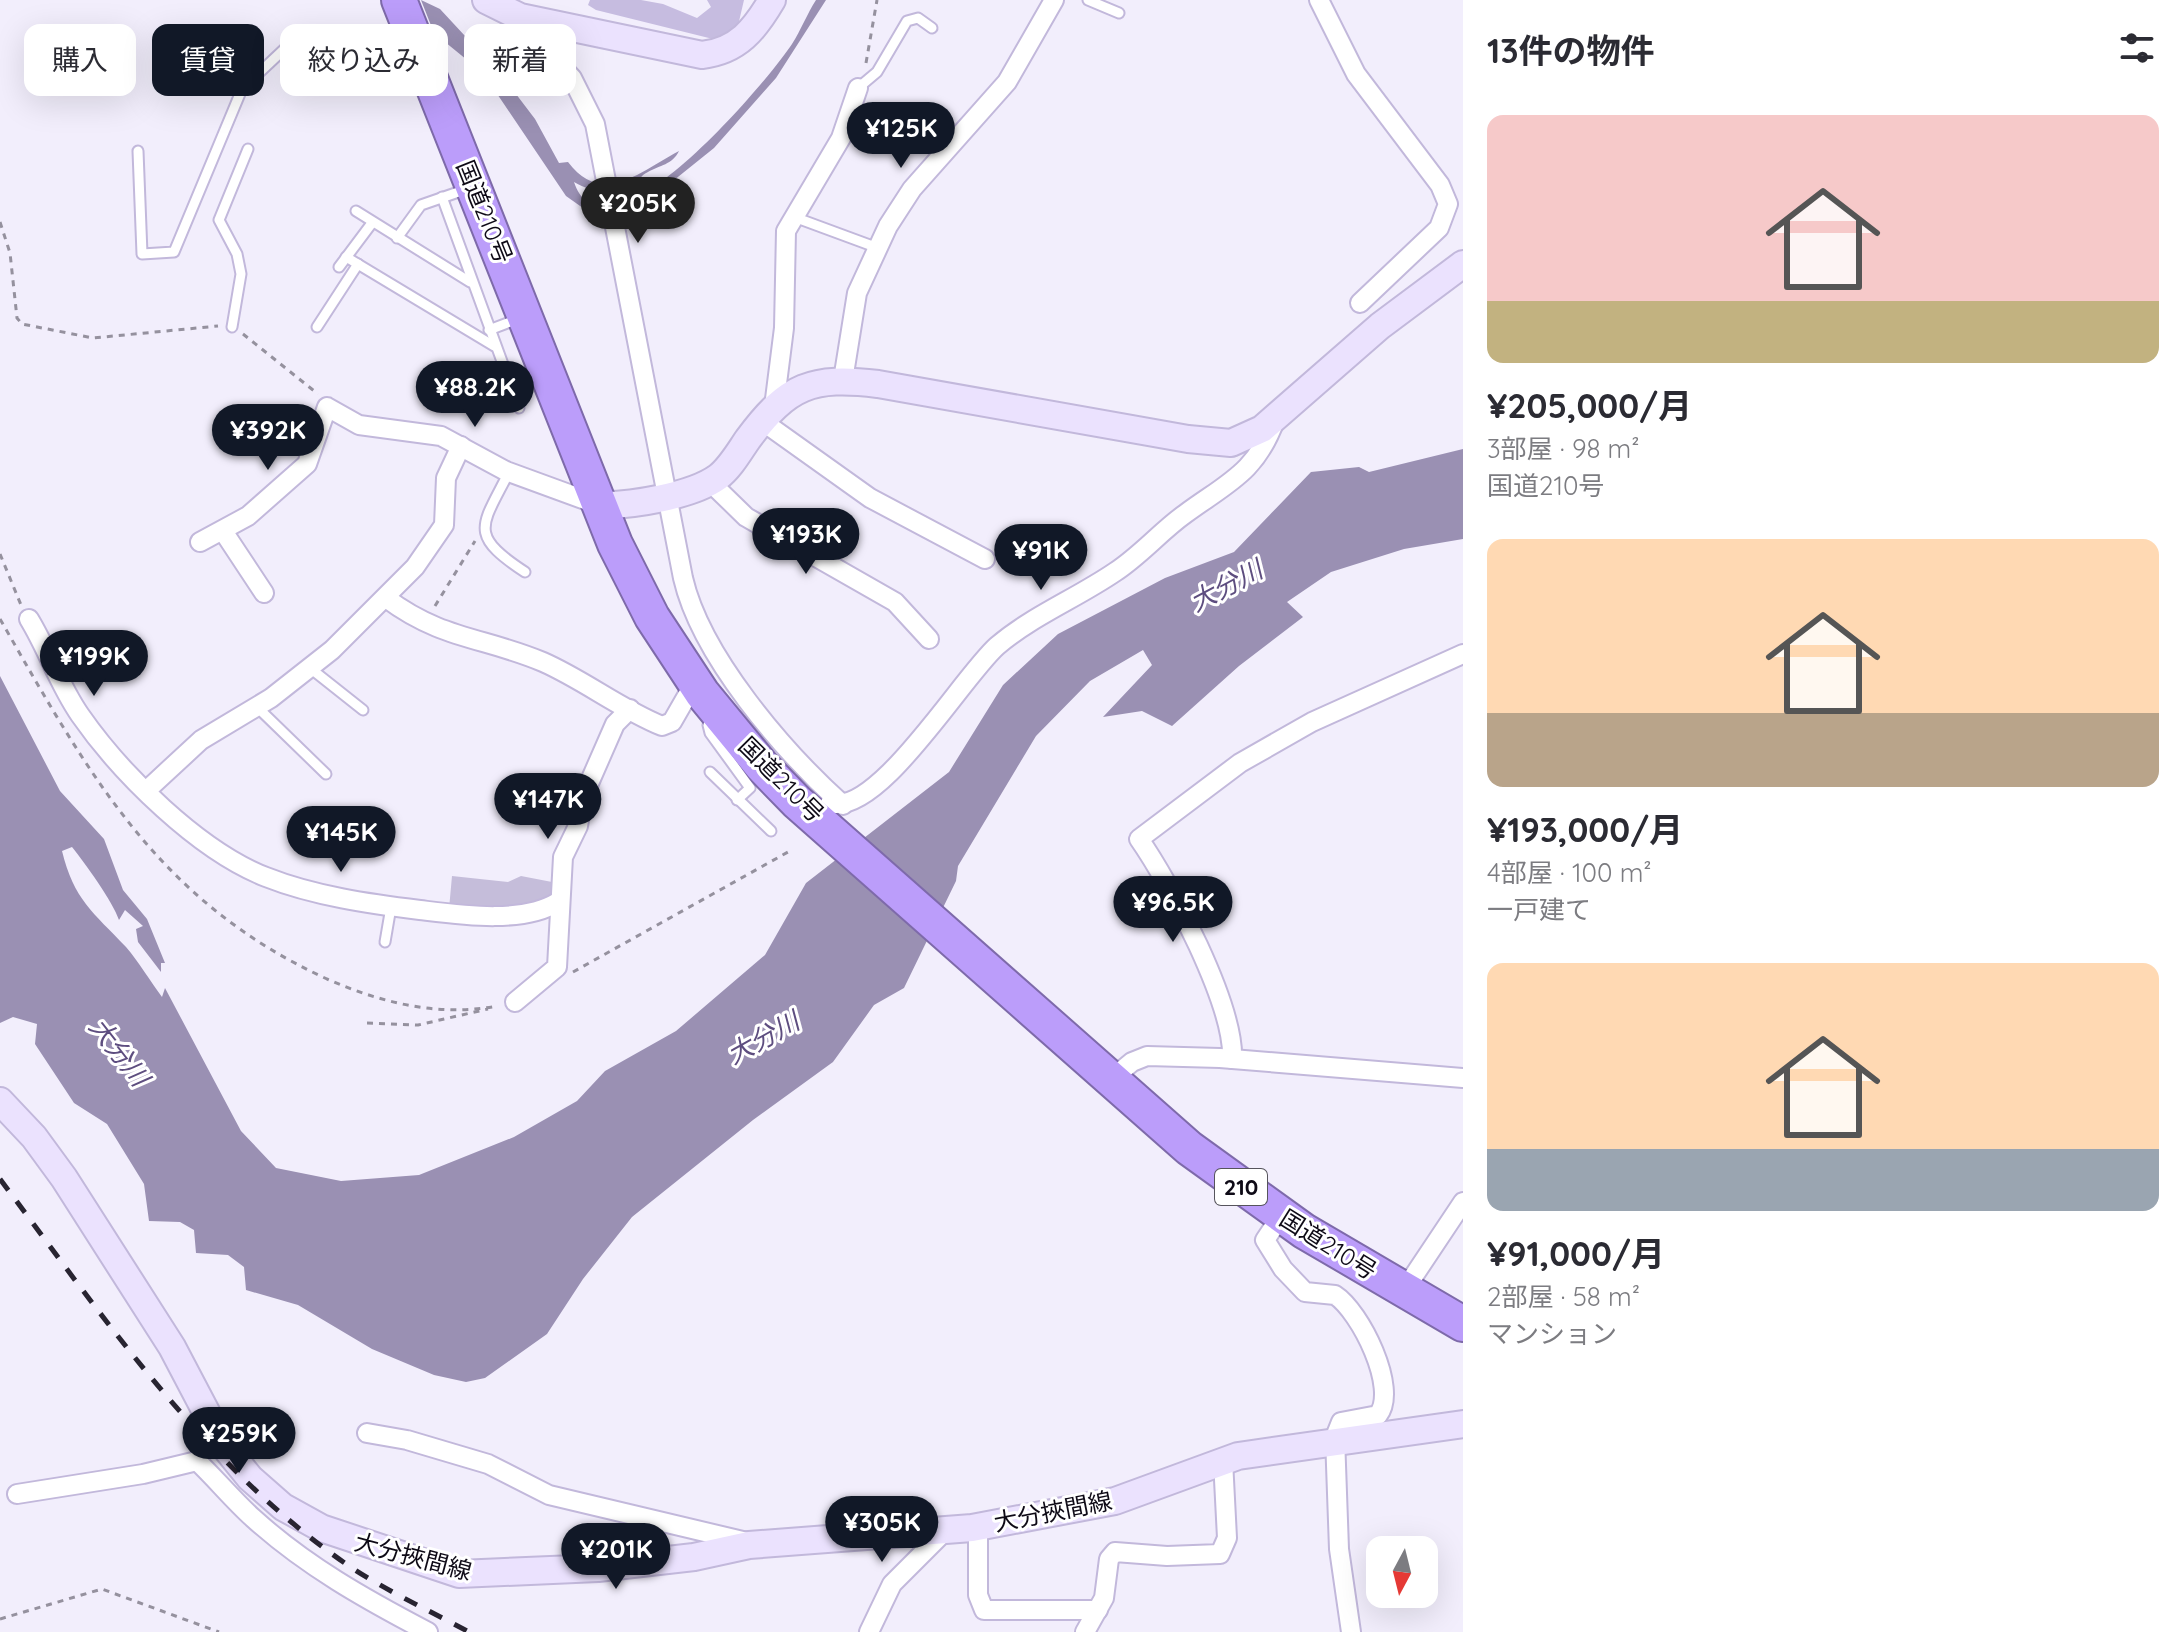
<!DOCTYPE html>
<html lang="ja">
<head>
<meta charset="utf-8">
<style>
  :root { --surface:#fff; --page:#f2f2f3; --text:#2b2b33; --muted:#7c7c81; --accent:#111827 }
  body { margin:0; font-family:Quicksand,"Noto Sans JP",sans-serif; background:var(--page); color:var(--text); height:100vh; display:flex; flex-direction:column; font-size:30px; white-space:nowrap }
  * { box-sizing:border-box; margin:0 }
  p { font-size:26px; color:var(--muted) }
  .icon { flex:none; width:44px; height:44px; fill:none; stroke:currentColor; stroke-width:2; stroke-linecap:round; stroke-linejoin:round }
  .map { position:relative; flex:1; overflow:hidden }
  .details { display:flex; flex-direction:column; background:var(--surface); width:720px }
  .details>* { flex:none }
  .guide { position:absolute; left:24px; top:24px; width:760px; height:72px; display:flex; gap:16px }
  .needle { width:52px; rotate:187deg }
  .fabs { position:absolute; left:1366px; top:1536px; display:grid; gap:16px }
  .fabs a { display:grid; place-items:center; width:72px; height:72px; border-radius:16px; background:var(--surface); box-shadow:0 8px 32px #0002; font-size:40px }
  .price { position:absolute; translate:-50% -68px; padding:0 18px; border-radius:28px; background:var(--accent); color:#fff; font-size:26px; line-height:52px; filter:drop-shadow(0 2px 4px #0008) }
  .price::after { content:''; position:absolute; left:50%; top:48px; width:24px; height:18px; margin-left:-12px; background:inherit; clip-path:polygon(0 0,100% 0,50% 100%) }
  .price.active { background:#222; color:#fff }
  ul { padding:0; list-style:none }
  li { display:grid; align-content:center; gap:16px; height:424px; padding:0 24px }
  li span { display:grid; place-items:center; height:248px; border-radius:16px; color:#555 }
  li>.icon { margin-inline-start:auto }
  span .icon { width:144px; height:144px; fill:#fffc; stroke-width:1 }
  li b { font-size:34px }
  h2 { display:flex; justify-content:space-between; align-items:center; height:96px; padding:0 24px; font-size:34px }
  .chip { padding:0 28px; border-radius:16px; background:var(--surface); box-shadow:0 8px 32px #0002; font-size:28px; line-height:72px }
  .chip.active { background:var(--accent); color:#fff }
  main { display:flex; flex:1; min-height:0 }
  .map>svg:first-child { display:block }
  .green { fill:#c5bdda }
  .forest { fill:#c6bce0 }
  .water { fill:#9a90b3 }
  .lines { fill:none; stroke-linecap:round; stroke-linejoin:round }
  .lane-casing { stroke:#c2b8db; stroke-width:13 }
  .street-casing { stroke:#c2b8db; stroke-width:22 }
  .secondary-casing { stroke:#c2b8db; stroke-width:30 }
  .highway-casing { stroke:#7e6aaa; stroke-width:38 }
  .path { stroke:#95919e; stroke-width:3; stroke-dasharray:6 6; stroke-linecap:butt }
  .lane { stroke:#fff; stroke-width:9 }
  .street { stroke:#fff; stroke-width:18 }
  .secondary { stroke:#ebe2fe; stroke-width:26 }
  .highway { stroke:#bb9dfa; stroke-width:34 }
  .rail { stroke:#282431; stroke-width:5; stroke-dasharray:14 14; stroke-linecap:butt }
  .labels { text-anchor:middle; stroke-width:6; stroke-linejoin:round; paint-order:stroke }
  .shield { fill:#fff; stroke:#56545c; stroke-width:2 }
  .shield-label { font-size:22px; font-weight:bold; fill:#0e0a16 }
  .street-label { font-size:24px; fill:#0e0a16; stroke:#fff }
  .water-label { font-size:26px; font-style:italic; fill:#5d4d7f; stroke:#fff }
</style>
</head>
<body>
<main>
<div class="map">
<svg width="1463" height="1632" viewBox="0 0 1463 1632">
  <rect width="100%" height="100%" fill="#f2eefc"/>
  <path class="green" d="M452 876 508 882 521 876 552 882 550 900 509 910 449 909Z"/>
  <path class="forest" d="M590 0H641L663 4 697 18 711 7 707 0H744L737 30 717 40 596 10 588 5Z"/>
  <g class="water">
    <path d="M421 0 440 9 503 77 535 119 559 163 568 162C602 207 640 172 679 151 672 165 660 165 648 172 641 175 640 180 634 185 618 199 589 191 574 182 606 276 770 78 792 44 801 30 807 14 816 0H826L776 78 714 148 658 193 630 208 604 215 590 213 566 196 483 73 434 33Z"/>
    <path d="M1463 449V539L1404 549 1331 572 1287 602 1303 617 1239 666 1172 726 1142 711 1103 717 1152 665 1143 650 1090 681 1036 736 958 866 956 881 904 988 874 1005 833 1062 753 1120 632 1217 583 1279 547 1334 485 1378 466 1382 434 1375 372 1349 298 1305 246 1290 244 1267 228 1255 196 1253 194 1230 180 1222 149 1221 144 1184 107 1124 74 1103 35 1044 37 1024 13 1017 0 1023V676L60 791 104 839 123 890 147 919 165 963H161V972L138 942 136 929 143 926 125 910 119 920C113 902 85 863 72 847L62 851C74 900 93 912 126 947 139 962 150 981 162 997L165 988 241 1131 276 1168 341 1181 419 1175 514 1137 577 1101 605 1071 676 1031 765 955 806 883 949 772 1003 685 1058 634 1165 578 1234 552 1311 472 1359 467 1369 472Z"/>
  </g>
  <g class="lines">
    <g class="lane-casing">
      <g id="lane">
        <path d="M1088 0 1119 13"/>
        <path d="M858 88 877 72 907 21 918 18 932 28"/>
        <path d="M138 151 142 254 174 252 242 89 295 39 401 74 421 72"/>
        <path d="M442 197 519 408"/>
        <path d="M356 211 470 282"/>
        <path d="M794 217 878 248"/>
        <path d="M397 238 421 205 467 189"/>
        <path d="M346 257 494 346"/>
        <path d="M339 267 372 223"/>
        <path d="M232 327 241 274 237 254 219 220 248 149"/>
        <path d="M317 327 358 264"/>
        <path d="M489 330 518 319"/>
        <path d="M509 472C482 526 467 534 525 572"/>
        <path d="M310 668 363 710"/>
        <path d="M257 707 326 774"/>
        <path d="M713 721 708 725 710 733 750 788 737 800"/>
        <path d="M710 772 771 831"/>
        <path d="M385 942 391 907"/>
      </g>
    </g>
    <g class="street-casing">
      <g id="street">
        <path d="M1319 0 1356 74 1440 185 1448 204 1439 228 1360 303"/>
        <path d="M525 18 524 26 572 78 595 124 683 578C701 656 783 751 843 805"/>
        <path d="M843 380 857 293 888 226 912 189 1007 82 1054 0"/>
        <path d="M774 407 784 328 786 231 841 138 858 88"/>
        <path d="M762 421 870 498 985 559"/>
        <path d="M710 482 746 517 895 602 929 639"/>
        <path d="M223 531 264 593"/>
        <path d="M200 542 248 516 307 464 327 407 359 425 441 436 506 471 599 505"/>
        <path d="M386 598C442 640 484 637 543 662 584 680 620 709 662 726L672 722 695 682"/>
        <path d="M29 619C48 650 59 685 80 715 121 774 199 851 266 877 314 896 370 904 420 910 461 915 522 924 558 902"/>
        <path d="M147 790 201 740 271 698 332 650 415 567 444 525 446 478 461 446"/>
        <path d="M830 803C878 817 962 677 997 646 1032 616 1077 598 1115 572 1141 555 1161 531 1185 514 1227 483 1256 473 1275 420"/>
        <path d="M515 1002 557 967 563 857 578 826 583 797 615 724 630 709"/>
        <path d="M1232 1059C1235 1006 1170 883 1139 839L1240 763 1312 722 1463 654"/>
        <path d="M1109 1081 1132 1062 1147 1056 1220 1058 1463 1078"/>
        <path d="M1281 1216 1265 1240 1283 1269 1305 1292 1335 1295C1360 1311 1399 1389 1378 1415L1341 1422 1335 1437 1339 1549 1351 1632"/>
        <path d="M1403 1292 1463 1202"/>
        <path d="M367 1433 407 1440 488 1464 549 1495 747 1542"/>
        <path d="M17 1494 143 1474 197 1461C216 1479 233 1500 253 1518 306 1566 365 1599 428 1632"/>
        <path d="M978 1527V1595L984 1610H1098"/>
        <path d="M869 1632 892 1584 945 1531"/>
        <path d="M1085 1632 1104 1598 1109 1559 1115 1552 1167 1556 1220 1554 1227 1538 1223 1460"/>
      </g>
    </g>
    <g class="secondary-casing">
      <g id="secondary">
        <path d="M486 0 520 17 702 55C738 51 755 29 772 0"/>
        <path d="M599 505C630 506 692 496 718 477 730 468 739 452 748 439 788 385 812 376 878 384L1188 439 1231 443 1262 429 1380 326 1463 264"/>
        <path d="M0 1101 34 1137 64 1178 172 1347 224 1446 250 1478 283 1507 321 1528 459 1574 598 1568 694 1557 749 1545 972 1528 1115 1501 1238 1456 1463 1424"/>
      </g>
    </g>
    <g class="highway-casing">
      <path id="highway" d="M399 0 615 544 652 617 702 693 762 766 797 802 1189 1148 1304 1231 1463 1324"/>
    </g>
    <g class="path">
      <path d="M866 63 877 0"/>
      <path d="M0 222 10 253 17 318 22 324 93 338 218 326"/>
      <path d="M243 334 318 394"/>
      <path d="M0 554 21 605"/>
      <path d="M435 606 475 541"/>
      <path d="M0 619C89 774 157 901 327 979 382 1003 438 1017 498 1006"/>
      <path d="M573 972 788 852"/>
      <path d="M367 1023 418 1025 488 1009"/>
      <path d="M0 1619 102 1589 219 1632"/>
    </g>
    <use href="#lane" class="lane"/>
    <use href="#street" class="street"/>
    <use href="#secondary" class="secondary"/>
    <use href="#highway" class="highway"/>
    <path class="rail" d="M0 1179C104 1318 206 1469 352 1568 389 1592 430 1611 469 1632"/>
  </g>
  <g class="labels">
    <rect class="shield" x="1215" y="1169" width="52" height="36" rx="6"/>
    <g class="shield-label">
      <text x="1241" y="1195">210</text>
    </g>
    <g class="street-label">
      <text transform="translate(484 212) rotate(68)" y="8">国道210号</text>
      <text transform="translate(781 780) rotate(45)" y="8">国道210号</text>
      <text transform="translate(1328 1245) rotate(32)" y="8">国道210号</text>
      <text transform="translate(1053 1512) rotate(-11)" y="8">大分挾間線</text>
      <text transform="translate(413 1557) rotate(15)" y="8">大分挾間線</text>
    </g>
    <g class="water-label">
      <text transform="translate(1226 586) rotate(-28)" y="9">大分川</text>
      <text transform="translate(763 1038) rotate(-29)" y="9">大分川</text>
      <text transform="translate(119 1052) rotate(52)" y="9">大分川</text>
    </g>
  </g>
</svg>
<div class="fabs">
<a><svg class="needle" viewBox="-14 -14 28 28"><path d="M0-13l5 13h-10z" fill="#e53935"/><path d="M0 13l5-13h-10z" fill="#7c7c81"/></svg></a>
</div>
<b class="price" style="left:901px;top:170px">¥125K</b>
<b class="price active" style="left:638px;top:245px">¥205K</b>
<b class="price" style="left:475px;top:429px">¥88.2K</b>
<b class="price" style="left:268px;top:472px">¥392K</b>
<b class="price" style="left:806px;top:576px">¥193K</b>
<b class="price" style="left:1041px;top:592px">¥91K</b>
<b class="price" style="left:94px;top:698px">¥199K</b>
<b class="price" style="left:548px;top:841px">¥147K</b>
<b class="price" style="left:341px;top:874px">¥145K</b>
<b class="price" style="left:1173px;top:944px">¥96.5K</b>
<b class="price" style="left:239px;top:1475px">¥259K</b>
<b class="price" style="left:882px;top:1564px">¥305K</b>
<b class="price" style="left:616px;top:1591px">¥201K</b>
<div class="guide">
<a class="chip">購入</a>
<a class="chip active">賃貸</a>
<a class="chip">絞り込み</a>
<a class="chip">新着</a>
</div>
</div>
<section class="details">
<h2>13件の物件<svg class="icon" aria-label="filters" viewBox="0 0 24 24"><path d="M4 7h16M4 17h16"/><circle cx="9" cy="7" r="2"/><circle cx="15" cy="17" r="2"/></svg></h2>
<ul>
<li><span style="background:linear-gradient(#f6c9c9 75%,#c2b280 0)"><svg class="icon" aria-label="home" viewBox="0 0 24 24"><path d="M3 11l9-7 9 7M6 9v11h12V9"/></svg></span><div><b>¥205,000/月</b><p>3部屋 · 98 m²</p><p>国道210号</p></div></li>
<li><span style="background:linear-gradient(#ffd9b3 70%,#b9a48a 0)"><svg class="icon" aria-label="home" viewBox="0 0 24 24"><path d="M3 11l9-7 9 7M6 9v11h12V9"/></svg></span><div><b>¥193,000/月</b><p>4部屋 · 100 m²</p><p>一戸建て</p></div></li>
<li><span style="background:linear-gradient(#ffd9b3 75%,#9aa5b1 0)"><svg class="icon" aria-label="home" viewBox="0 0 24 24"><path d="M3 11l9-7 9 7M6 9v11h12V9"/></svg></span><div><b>¥91,000/月</b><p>2部屋 · 58 m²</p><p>マンション</p></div></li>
</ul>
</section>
</main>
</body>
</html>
